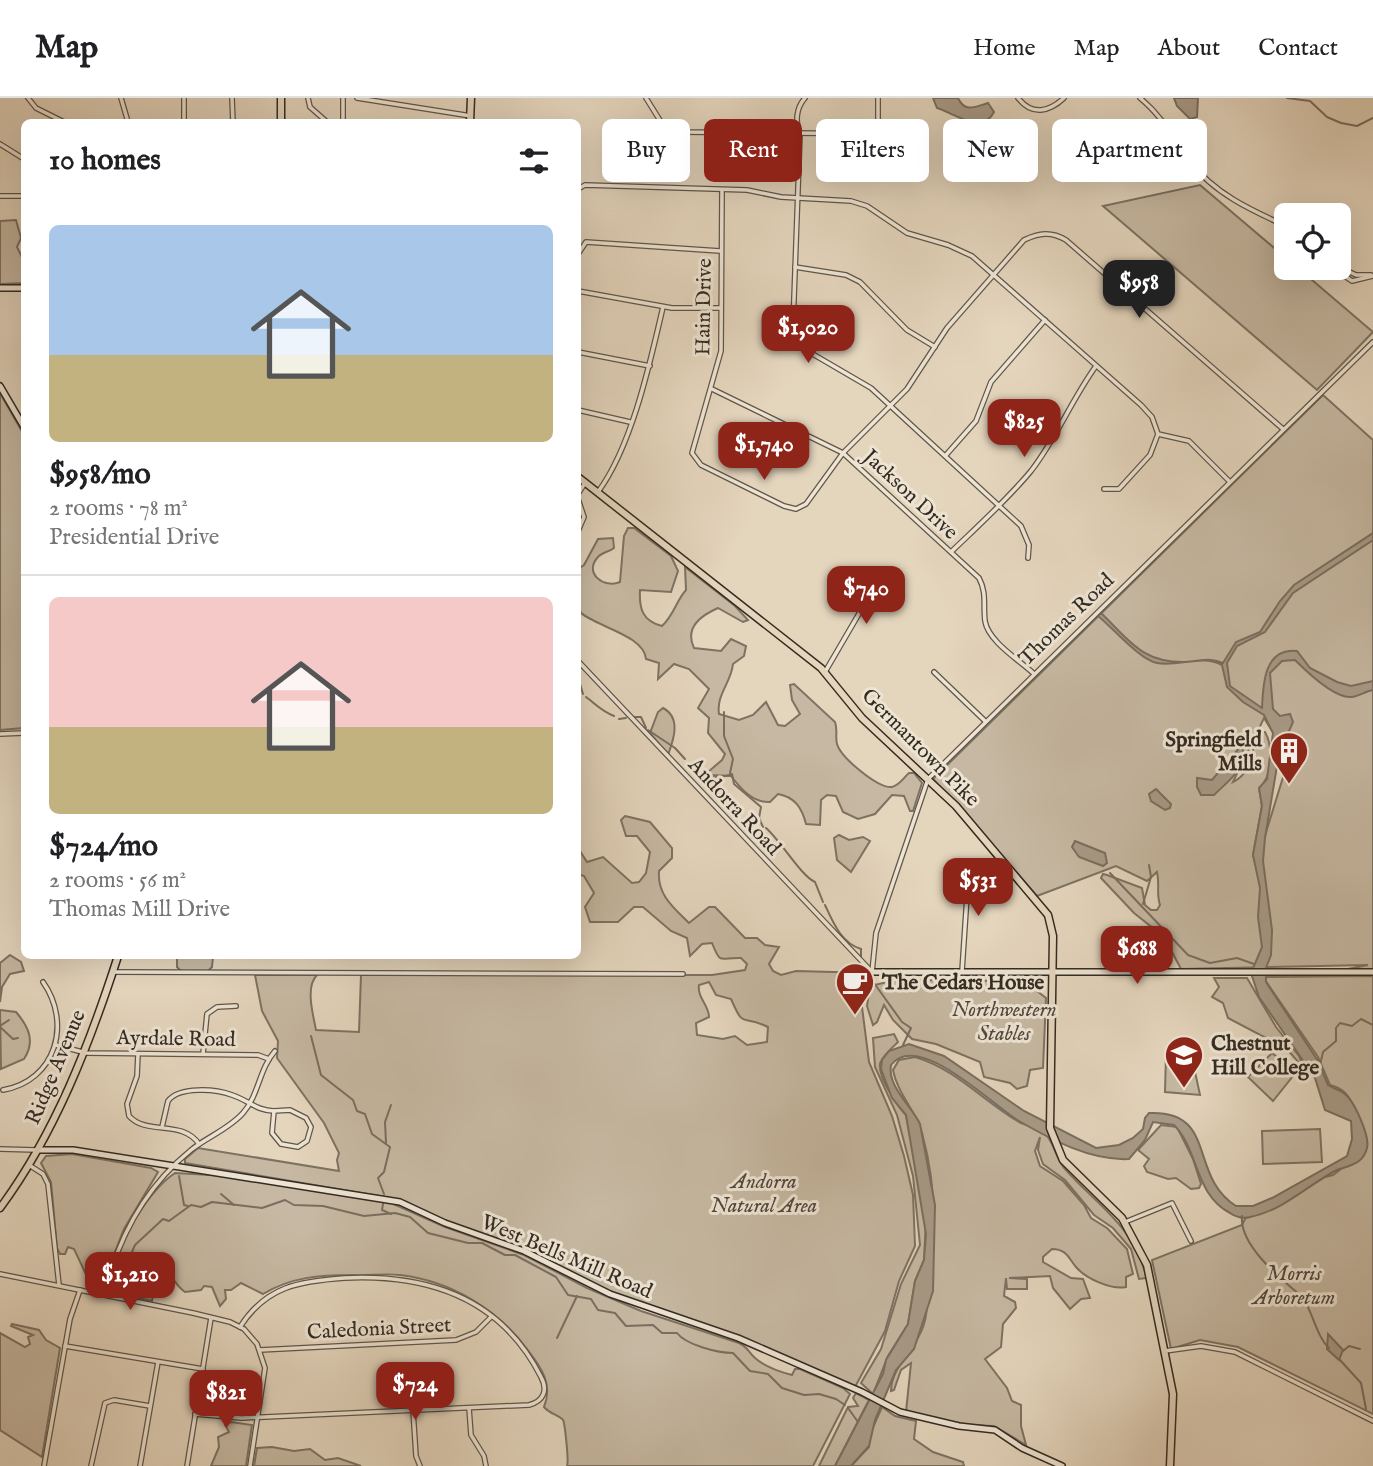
<!DOCTYPE html>
<html lang="en">
<head>
<meta charset="utf-8">
<style>
  :root { --surface:#fff; --page:#f6f6f6; --text:#202124; --muted:#757577; --line:#e0e0e0; --accent:#8f2418 }
  body { margin:0; font-family:"IM FELL English",serif; background:var(--page); color:var(--text); height:100vh; display:flex; flex-direction:column; font-size:26px; white-space:nowrap }
  * { box-sizing:border-box; margin:0 }
  p { font-size:23px; color:var(--muted) }
  .icon { flex:none; width:38px; height:38px; fill:none; stroke:currentColor; stroke-width:2; stroke-linecap:round; stroke-linejoin:round }
  .map { position:relative; flex:1; overflow:hidden }
  .panel { position:absolute; left:21px; top:21px; width:560px; height:840px; display:flex; flex-direction:column; background:var(--surface); border-radius:10px; box-shadow:0 7px 28px #0002 }
  .panel>* { flex:none }
  .top-card { position:absolute; left:602px; top:21px; width:665px; height:63px; display:flex; gap:14px }
  .controls { position:absolute; left:1274px; top:105px; display:grid; gap:14px }
  .controls a { display:grid; place-items:center; width:77px; height:77px; border-radius:10px; background:var(--surface); box-shadow:0 7px 28px #0002; font-size:35px }
  .price { position:absolute; translate:-50% -60px; padding:0 16px; border-radius:14px; background:var(--accent); color:#fff; font-size:23px; line-height:46px; filter:drop-shadow(0 2px 4px #0008) }
  .price::after { content:''; position:absolute; left:50%; top:42px; width:21px; height:16px; margin-left:-10px; background:inherit; clip-path:polygon(0 0,100% 0,50% 100%) }
  .price.selected { background:#222; color:#fff }
  ul { padding:0; list-style:none }
  li { display:grid; align-content:center; gap:14px; height:371px; padding:0 28px }
  li+li { border-top:2px solid var(--line) }
  li span { display:grid; place-items:center; height:217px; border-radius:10px; color:#555 }
  li>.icon { margin-inline-start:auto }
  span .icon { width:126px; height:126px; fill:#fffc; stroke-width:1 }
  li b { font-size:30px }
  h2 { display:flex; justify-content:space-between; align-items:center; height:84px; padding:0 28px; font-size:30px }
  .tag { padding:0 24px; border-radius:10px; background:var(--surface); box-shadow:0 7px 28px #0002; font-size:24px; line-height:63px }
  .tag.selected { background:var(--accent); color:#fff }
  header { display:flex; align-items:center; gap:42px; box-sizing:border-box; height:98px; padding:0 35px; background:var(--surface); border-bottom:2px solid var(--line) }
  header strong { font-size:33px }
  nav { display:flex; gap:38px; margin-inline-start:auto; font-size:24px }
  .map>svg:first-child { display:block }
  .green { fill:#c6b8a2; stroke:#7d7262; stroke-width:2; fill-rule:evenodd }
  .water { fill:#a89b88; stroke:#7a6e5f; stroke-width:2 }
  .lines { fill:none; stroke-linecap:round; stroke-linejoin:round }
  .stream { stroke:#7a6e5f; stroke-width:2 }
  .street-casing { stroke:#605648; stroke-width:6 }
  .secondary-casing { stroke:#342b21; stroke-width:8 }
  .primary-casing { stroke:#342b21; stroke-width:9 }
  .street { stroke:#ede4d4; stroke-width:3.5 }
  .secondary { stroke:#ede4d4; stroke-width:5 }
  .primary { stroke:#e4d5bd; stroke-width:6 }
  .labels { text-anchor:middle; stroke-width:6; stroke-linejoin:round; paint-order:stroke }
  .street-label { font-size:21px; fill:#342b21; stroke:#ede4d4 }
  .poi-label { font-size:21px; font-weight:bold; fill:#342b21; stroke:#ede4d4; text-anchor:start }
  .park-label { font-size:21px; font-style:italic; fill:#51473b; stroke:#ede4d4 }
</style>
</head>
<body>
<header>
<strong>Map</strong>
<nav><a>Home</a><a>Map</a><a>About</a><a>Contact</a></nav>
</header>
<div class="map">
<svg width="1373" height="1368" viewBox="0 0 1373 1368">
  <rect width="100%" height="100%" fill="#e4d5bd"/>
  <filter id="stains"><feTurbulence type="fractalNoise" baseFrequency=".00286" numOctaves="4"/><feColorMatrix values="0 0 0 0 .2 0 0 0 0 .09 0 0 0 0 .02 0 0 0 .5 -.17"/></filter>
  <radialGradient id="worn" r=".72"><stop offset=".6" stop-color="#630" stop-opacity="0"/><stop offset="1" stop-color="#630" stop-opacity=".3"/></radialGradient>
  <g class="green">
    <path d="M1200 87 1286 160V170H1298L1373 234 1317 292 1103 108Z"/>
    <path d="M16 122 21 140 17 149 24 163V185L0 186V123Z"/>
    <path d="M0 295 24 337V630L0 632Z"/>
    <path d="M1323 297 1373 342V871H1348L1368 867 1181 871 1164 839 1134 815 1101 780 1103 776 1107 777 1142 790 1145 807 1151 812H1157L1160 807C1156 795 1160 787 1157 774L1147 783 1116 768 1037 798 933 681ZM1264 620 1289 660 1259 757V780L1253 757 1262 708 1259 690C1273 679 1273 648 1265 634H1259C1251 650 1253 675 1233 684Z"/>
    <path d="M628 430H634L671 458 678 473 671 494 640 492C639 510 642 523 662 528 674 517 676 503 686 492L685 469 735 508 748 522 743 524 718 510C702 517 684 529 694 550L721 553 731 541 746 548 744 558 733 566C731 585 716 597 719 616L739 622 753 617 766 604 778 627 785 628 800 616 792 602 790 587 794 586 835 624C838 632 835 639 837 646 841 660 879 691 892 689 900 687 904 679 909 675H914L922 685 913 713H910L904 698 892 697 875 716 858 721 843 714 836 698 827 697 821 702 820 727 806 726C802 710 795 699 778 696L770 704C753 705 741 691 731 678L709 677 708 674 722 662 725 656 708 635 709 620 698 610 709 591 689 571 674 566 658 581 659 565 646 561C644 536 591 528 578 512V471L584 467 598 441 613 440 614 450C609 454 602 454 598 459 583 475 604 491 620 484L624 438Z"/>
    <path d="M663 610C682 620 673 643 668 657L650 635 658 614Z"/>
    <path d="M625 718 650 724 672 750V760L659 773C657 797 674 810 689 825L709 809H715L745 840H757L765 847 779 849 769 866 773 873 781 877 796 873 870 875 861 901 869 964 892 1018 904 1058 913 1097 915 1148 899 1183 885 1233 855 1289 763 1250 612 1195 540 1159 452 1126 402 1102 185 1065V1061L198 1050 339 1073 337 1062 339 1055 324 1025 277 960 278 943 262 913 255 877H317C305 889 313 916 316 932L359 934 361 877H712L745 872 747 866 741 860C720 859 721 868 712 845L702 846 690 858 687 840 671 833 643 809H634L618 824H590L585 809 594 795 584 778 578 776V750L587 764 603 759 632 785 639 784 646 775 650 754 637 738H626L621 722ZM709 884 716 897 731 901C745 933 740 915 768 929L767 944 747 947 735 938 723 941 697 937 696 925 709 919C709 907 697 900 699 887Z"/>
    <path d="M839 737 849 742 863 739 870 743 851 774 837 762 834 740Z"/>
    <path d="M10 857 21 864 24 873 10 876 2 889 0 904V865Z"/>
    <path d="M177 858H213L212 869 208 873H181L177 869Z"/>
    <path d="M1373 878V1316L1238 1249 1200 1242 1171 1251 1152 1162 1242 1127 1246 1119 1308 1083 1333 1077 1350 1064C1353 1038 1365 995 1330 987L1318 959 1263 879Z"/>
    <path d="M1214 880H1247L1276 929 1299 958 1305 972 1287 951 1228 920 1223 905 1212 899 1219 889Z"/>
    <path d="M896 882 1024 883 1046 900 1043 970 1030 972 1027 988 1017 991 1010 985 984 979 980 964 936 946 912 941 893 922 884 907 877 924 873 927 867 908 870 888Z"/>
    <path d="M0 912 16 914C28 928 36 943 24 961L1 971Z"/>
    <path d="M894 936 898 944C893 949 881 959 880 966 878 980 898 1008 906 1017L926 1122 924 1162 915 1183 908 1226 888 1258 873 1296 861 1285 881 1251 901 1186 920 1147 913 1078 897 1017 875 969 873 940Z"/>
    <path d="M1272 955 1283 964 1293 978 1273 1003 1248 979Z"/>
    <path d="M1166 956 1181 960 1194 969 1200 997 1165 994Z"/>
    <path d="M915 959C956 971 983 1003 1019 1024 1027 1028 1042 1031 1047 1038 1055 1048 1056 1061 1065 1071 1100 1110 1132 1126 1147 1180L1139 1181 1131 1151 1113 1130 1094 1117 1065 1082 1043 1066 1038 1052 1040 1039 1035 1053 1040 1068 1063 1083 1084 1107 1091 1120 1107 1130 1127 1151 1133 1176 1126 1179V1189C1112 1192 1086 1181 1076 1169 1069 1161 1067 1151 1052 1151L1043 1159V1164L1071 1180 1083 1181 1090 1200 1081 1201 1070 1211 1053 1190 1050 1178 1009 1180 1027 1181V1191H1007L1006 1180 1004 1198 1015 1204 1016 1210 1003 1226 1001 1249 985 1261 1007 1290 1012 1303 1021 1307V1328L1026 1347 994 1328 967 1327 906 1314 911 1265 901 1272 894 1292 891 1293C891 1266 922 1248 926 1217 934 1153 940 1099 922 1035 916 1013 897 995 893 972L899 962Z"/>
    <path d="M1161 1027 1177 1029 1193 1061 1201 1086 1199 1090 1191 1091 1176 1080 1168 1081 1147 1074 1144 1068 1149 1061 1138 1052Z"/>
    <path d="M1320 1031 1322 1064 1263 1066 1262 1033Z"/>
    <path d="M72 1056 151 1070 158 1074 124 1131 100 1192 93 1191 74 1151 68 1149 65 1156H60L57 1150 51 1084 41 1065 46 1058Z"/>
    <path d="M175 1075 228 1078 389 1104 445 1129 524 1157 587 1190 641 1213 739 1245C748 1249 748 1254 755 1260 764 1268 780 1274 792 1277L795 1271H800L843 1290 850 1296 813 1368H567C569 1364 565 1326 563 1322 559 1317 550 1316 544 1309 553 1287 542 1270 527 1251 497 1211 451 1183 400 1177 384 1175 368 1178 352 1177 320 1177 291 1179 263 1196L241 1185 231 1192H225L226 1201 220 1208 212 1189 204 1188 201 1192 185 1194C173 1186 174 1175 158 1172L152 1203 112 1194C107 1159 146 1094 175 1075Z"/>
    <path d="M12 1226 39 1232 46 1242 60 1250 42 1359 0 1332V1235L25 1249 30 1246 28 1239 33 1237 11 1228Z"/>
    <path d="M856 1295 869 1302 835 1368H819L848 1309 858 1308 853 1300Z"/>
    <path d="M882 1309 895 1318 916 1323 914 1341 933 1354 963 1364 964 1368H851L869 1349 870 1336Z"/>
    <path d="M231 1324 252 1327 246 1368H211L219 1349 218 1339 229 1334 225 1327Z"/>
    <path d="M272 1349 294 1353 310 1351 325 1362 338 1360 361 1368H254L257 1350Z"/>
  </g>
  <g class="water">
    <path d="M933 0H958C965 15 975 9 988 5L994 14C982 38 954 15 937 10Z"/>
    <path d="M1174 0H1198L1197 19 1190 21 1177 8Z"/>
    <path d="M1373 435V442L1293 495 1265 534 1237 548 1227 565 1230 588 1262 610C1263 586 1264 550 1297 553L1310 570 1337 584 1351 588 1373 583V592C1366 593 1358 599 1351 599 1334 600 1306 573 1295 562L1282 563 1270 575 1273 611 1280 618 1290 616 1293 624 1279 656 1265 740 1263 763 1272 832 1271 857 1266 870V884L1318 963 1328 987C1333 990 1337 991 1342 994 1354 1000 1370 1039 1367 1050 1366 1054 1363 1060 1359 1063 1351 1069 1343 1069 1335 1073 1307 1088 1282 1113 1250 1119 1244 1121 1235 1119 1230 1115 1194 1096 1199 1052 1174 1027L1153 1024 1145 1042 1129 1061C1091 1063 1052 1042 1019 1023 994 1009 918 931 891 967 887 989 912 1008 920 1026L935 1107 933 1193 914 1251 896 1272 875 1322 869 1348 851 1368H835L883 1276 886 1262 908 1226 915 1183 924 1162 926 1136 906 1017 892 1000 881 971 882 962 889 953 909 946 944 958 1024 1013 1096 1050 1119 1047 1133 1040 1143 1031 1145 1020 1149 1015C1218 1012 1188 1078 1236 1108H1253L1272 1100 1347 1058 1352 1041 1351 1023 1325 1012 1315 980 1259 899 1251 875 1262 849 1258 819 1260 790 1253 757 1262 708 1259 690 1267 681 1273 635 1264 617 1243 604 1227 589 1222 567C1202 556 1179 569 1157 565 1140 562 1111 528 1098 518L1101 515C1130 543 1142 565 1186 564 1201 563 1208 559 1223 565L1236 544 1260 534 1280 503 1294 487Z"/>
    <path d="M1241 648C1252 666 1227 684 1214 697H1201L1197 689V680L1212 682Z"/>
    <path d="M1156 691 1171 706 1170 710 1165 712 1151 703 1149 696Z"/>
    <path d="M1075 743 1105 755 1107 765 1103 768 1079 759 1072 749Z"/>
    <path d="M1328 1236 1343 1252 1339 1262 1327 1251Z"/>
  </g>
  <g class="lines">
    <g class="stream">
      <path d="M1287 0 1310 3 1327 19 1341 25 1357 28 1373 20"/>
      <path d="M578 579 583 596"/>
      <path d="M586 599C597 607 600 612 614 618"/>
      <path d="M724 614V638L733 661 730 675"/>
      <path d="M635 619H641L646 630"/>
      <path d="M619 621 626 620"/>
      <path d="M648 632 675 650 685 661"/>
      <path d="M688 665C700 681 715 682 732 676L734 686 761 709 759 720 763 729"/>
      <path d="M766 730C781 743 801 778 815 784L823 804"/>
      <path d="M1110 775 1188 857 1210 865 1237 860 1254 866"/>
      <path d="M1143 806 1151 779 1149 767"/>
      <path d="M825 807C833 824 841 845 861 851V859"/>
      <path d="M862 868 861 875 865 880"/>
      <path d="M874 885 902 924 911 930 903 947"/>
      <path d="M0 928 9 922"/>
      <path d="M0 929 13 941 18 940"/>
      <path d="M311 938 321 977 353 1002 357 1013 365 1016 372 1036 390 1049 384 1074 378 1080 384 1096"/>
      <path d="M1320 967 1323 954 1336 943V930L1340 925 1352 928 1361 921 1373 927"/>
      <path d="M386 1045 385 1024 391 1007"/>
      <path d="M179 1078 184 1107 188 1108"/>
      <path d="M221 1096 234 1107"/>
      <path d="M383 1106 382 1112 391 1116"/>
      <path d="M1242 1118C1239 1147 1281 1181 1300 1197 1311 1206 1315 1237 1329 1250"/>
      <path d="M131 1172 133 1168 129 1161 135 1147 163 1121 169 1123 191 1107 201 1109 212 1104 262 1110 285 1102 294 1107 323 1108 364 1118 395 1115 410 1119 428 1135 468 1145H482L505 1157H515L556 1179 568 1197 591 1201 598 1212 615 1215 626 1228 653 1227 662 1235H677C686 1247 718 1255 733 1255L750 1273 768 1276 782 1290 804 1297 819 1296 836 1301 845 1307"/>
      <path d="M557 1240 577 1198"/>
      <path d="M1343 1253 1349 1248 1360 1251"/>
      <path d="M1340 1262 1361 1285 1366 1311"/>
      <path d="M848 1310 858 1324"/>
    </g>
    <g class="street-casing">
      <g id="street">
        <path d="M28 0 36 10 64 24"/>
        <path d="M121 0 128 24"/>
        <path d="M232 0 233 24"/>
        <path d="M308 0 310 9 327 24"/>
        <path d="M343 0V24"/>
        <path d="M357 0 471 18"/>
        <path d="M646 0 661 24 679 34 906 36"/>
        <path d="M805 0C796 10 795 24 800 36L793 228 798 239 811 255 871 290 1021 428 1029 447 1028 460"/>
        <path d="M1018 0C1032 18 1049 14 1064 0"/>
        <path d="M1140 0C1163 19 1174 41 1191 64 1213 95 1253 113 1286 128"/>
        <path d="M184 24V0"/>
        <path d="M878 34V0"/>
        <path d="M0 46 24 61"/>
        <path d="M578 91 585 87 747 92 781 99 851 103 867 108 907 135 948 147 972 158 1141 307 1152 319 1158 336 1189 343 1229 383"/>
        <path d="M722 92 721 253 692 355 701 367 784 408 796 411 806 406 843 355 907 291 947 230 1024 142C1039 135 1051 133 1066 142L1283 331"/>
        <path d="M0 98H24"/>
        <path d="M578 156 586 144 720 153"/>
        <path d="M795 169 846 177 860 184 907 232 935 249"/>
        <path d="M1339 169 1356 177H1371"/>
        <path d="M1333 170 1352 183 1373 178"/>
        <path d="M578 193 672 210H721"/>
        <path d="M578 254 650 268"/>
        <path d="M712 291 843 355 979 480C987 495 983 507 985 523 988 543 1019 562 1033 575"/>
        <path d="M578 312 630 324"/>
        <path d="M946 357 976 323 991 284 1045 222"/>
        <path d="M1104 391H1119L1150 357 1158 336"/>
        <path d="M598 394C632 348 650 265 663 209"/>
        <path d="M578 396 585 385"/>
        <path d="M578 401 584 419 578 433"/>
        <path d="M951 454C978 428 1007 402 1031 373 1056 341 1072 301 1096 268"/>
        <path d="M578 563 872 874"/>
        <path d="M825 574 881 478V471"/>
        <path d="M934 574 985 623"/>
        <path d="M0 636 24 635"/>
        <path d="M962 873 968 783 965 770"/>
        <path d="M112 874 683 876"/>
        <path d="M872 874 876 835 928 681 1373 244"/>
        <path d="M56 947 86 955 258 957 269 961"/>
        <path d="M138 956 137 978 127 1006 129 1018C147 1038 182 1021 199 1046"/>
        <path d="M203 956 207 916 217 909 236 908"/>
        <path d="M3 992C56 983 72 925 43 884"/>
        <path d="M290 1012 306 1020 311 1029 307 1043 298 1049 281 1046 272 1035 274 1013Z"/>
        <path d="M162 1029 168 1003C179 988 216 991 232 997 248 1002 257 1013 274 1013"/>
        <path d="M0 1051 36 1052"/>
        <path d="M29 1067 43 1076 48 1086 59 1187"/>
        <path d="M1125 1124 1172 1105 1191 1143"/>
        <path d="M0 1176 193 1215 230 1224 244 1231 257 1246 265 1270 250 1368"/>
        <path d="M104 1197C118 1140 144 1090 191 1052 207 1039 229 1031 243 1015 259 997 259 971 275 953"/>
        <path d="M65 1248 203 1271"/>
        <path d="M260 1252 456 1242 476 1234 491 1219"/>
        <path d="M1165 1253 1201 1248 1235 1254 1373 1323"/>
        <path d="M469 1310 471 1337 484 1358 486 1368"/>
        <path d="M413 1312 416 1358 420 1368"/>
        <path d="M195 1316 241 1320 529 1307C544 1303 548 1292 541 1279 501 1200 428 1176 345 1180 300 1183 266 1188 240 1229"/>
        <path d="M44 1368 70 1221 80 1192"/>
        <path d="M91 1368 105 1305 114 1302 150 1308"/>
        <path d="M140 1368 158 1264"/>
        <path d="M187 1368 211 1220"/>
      </g>
    </g>
    <g class="secondary-casing">
      <g id="secondary">
        <path d="M0 190H24"/>
        <path d="M0 288 24 329"/>
        <path d="M872 874H1373"/>
        <path d="M37 1052H73L400 1104 445 1125 524 1153 610 1196 738 1240 862 1294 900 1314 959 1328 995 1332 1022 1350 1062 1368"/>
      </g>
    </g>
    <g class="primary-casing">
      <g id="primary">
        <path d="M281 24V0"/>
        <path d="M470 24 471 0"/>
        <path d="M578 379 821 570 862 620 956 708 1048 817 1053 838 1050 1030 1063 1062 1122 1120 1147 1167 1173 1296 1170 1368"/>
        <path d="M0 1110C55 1036 90 945 118 858"/>
      </g>
    </g>
    <use href="#street" class="street"/>
    <use href="#secondary" class="secondary"/>
    <use href="#primary" class="primary"/>
  </g>
  <defs>
    <g id="building-pin" transform="scale(2.0125)"><path d="M0 17L-7.5 6A9.5 9.5 0 1 1 7.5 6Z" fill="#8f2418" stroke="#ede4d4"/><path d="M-4-6H4V6H1V3H-1V6H-4ZM-2.5-4.3h1.7v1.8h-1.7ZM.8-4.3h1.7v1.8H.8ZM-2.5-1h1.7V.8h-1.7ZM.8-1h1.7V.8H.8Z" fill="#fff"/></g>
    <g id="cafe-pin" transform="scale(2.0125)"><path d="M0 17L-7.5 6A9.5 9.5 0 1 1 7.5 6Z" fill="#8f2418" stroke="#ede4d4"/><path d="M-5.5-4.5H6V0H3Q3 3.5 0 3.5H-2.5Q-5.5 3.5-5.5 0ZM3-3.2v2h1.7v-2ZM-6 4.5H4V6H-6Z" fill="#fff"/></g>
    <g id="university-pin" transform="scale(2.0125)"><path d="M0 17L-7.5 6A9.5 9.5 0 1 1 7.5 6Z" fill="#8f2418" stroke="#ede4d4"/><path d="M0-5L7-2L0 1L-7-2ZM-4 1L0 2.5L4 1V4Q0 6-4 4Z" fill="#fff"/></g>
  </defs>
  <g fill-rule="evenodd">
    <use href="#building-pin" x="1289" y="653"/>
    <use href="#cafe-pin" x="855" y="884"/>
    <use href="#university-pin" x="1184" y="957"/>
  </g>
  <g class="labels">
    <g class="street-label">
      <text transform="translate(703 209) rotate(-89)" y="7">Hain Drive</text>
      <text transform="translate(911 396) rotate(43)" y="7">Jackson Drive</text>
      <text transform="translate(1066 521) rotate(-44)" y="7">Thomas Road</text>
      <text transform="translate(921 649) rotate(45)" y="7">Germantown Pike</text>
      <text transform="translate(735 708) rotate(47)" y="7">Andorra Road</text>
      <text transform="translate(176 940) rotate(1)" y="7">Ayrdale Road</text>
      <text transform="translate(55 969) rotate(-67)" y="7">Ridge Avenue</text>
      <text transform="translate(567 1158) rotate(23)" y="7">West Bells Mill Road</text>
      <text transform="translate(379 1230) rotate(-3)" y="7">Caledonia Street</text>
    </g>
    <g class="poi-label">
      <text x="1262" y="648" text-anchor="end">Springfield<tspan x="1262" dy="24">Mills</tspan></text>
      <text x="882" y="891">The Cedars House</text>
      <text x="1211" y="952">Chestnut<tspan x="1211" dy="24">Hill College</tspan></text>
    </g>
    <g class="park-label">
      <text x="1004" y="918">Northwestern<tspan x="1004" dy="24">Stables</tspan></text>
      <text x="764" y="1090">Andorra<tspan x="764" dy="24">Natural Area</tspan></text>
      <text x="1294" y="1182">Morris<tspan x="1294" dy="24">Arboretum</tspan></text>
    </g>
  </g>
  <rect width="100%" height="100%" filter="url(#stains)"/>
  <rect width="100%" height="100%" fill="url(#worn)"/>
</svg>
<div class="controls">
<a><svg class="icon" aria-label="locate" viewBox="0 0 24 24"><circle cx="12" cy="12" r="6"/><path d="M12 2v4M12 18v4M2 12h4M18 12h4"/></svg></a>
</div>
<b class="price selected" style="left:1139px;top:222px">$958</b>
<b class="price" style="left:808px;top:267px">$1,020</b>
<b class="price" style="left:1024px;top:361px">$825</b>
<b class="price" style="left:764px;top:384px">$1,740</b>
<b class="price" style="left:866px;top:528px">$740</b>
<b class="price" style="left:978px;top:820px">$531</b>
<b class="price" style="left:1137px;top:888px">$688</b>
<b class="price" style="left:130px;top:1214px">$1,210</b>
<b class="price" style="left:415px;top:1324px">$724</b>
<b class="price" style="left:226px;top:1332px">$821</b>
<div class="top-card">
<a class="tag">Buy</a>
<a class="tag selected">Rent</a>
<a class="tag">Filters</a>
<a class="tag">New</a>
<a class="tag">Apartment</a>
</div>
<section class="panel">
<h2>10 homes<svg class="icon" aria-label="filters" viewBox="0 0 24 24"><path d="M4 7h16M4 17h16"/><circle cx="9" cy="7" r="2"/><circle cx="15" cy="17" r="2"/></svg></h2>
<ul>
<li><span style="background:linear-gradient(#a9c7e8 60%,#c2b280 0)"><svg class="icon" aria-label="home" viewBox="0 0 24 24"><path d="M3 11l9-7 9 7M6 9v11h12V9"/></svg></span><div><b>$958/mo</b><p>2 rooms · 78 m²</p><p>Presidential Drive</p></div></li>
<li><span style="background:linear-gradient(#f6c9c9 60%,#c2b280 0)"><svg class="icon" aria-label="home" viewBox="0 0 24 24"><path d="M3 11l9-7 9 7M6 9v11h12V9"/></svg></span><div><b>$724/mo</b><p>2 rooms · 56 m²</p><p>Thomas Mill Drive</p></div></li>
</ul>
</section>
</div>
</body>
</html>
